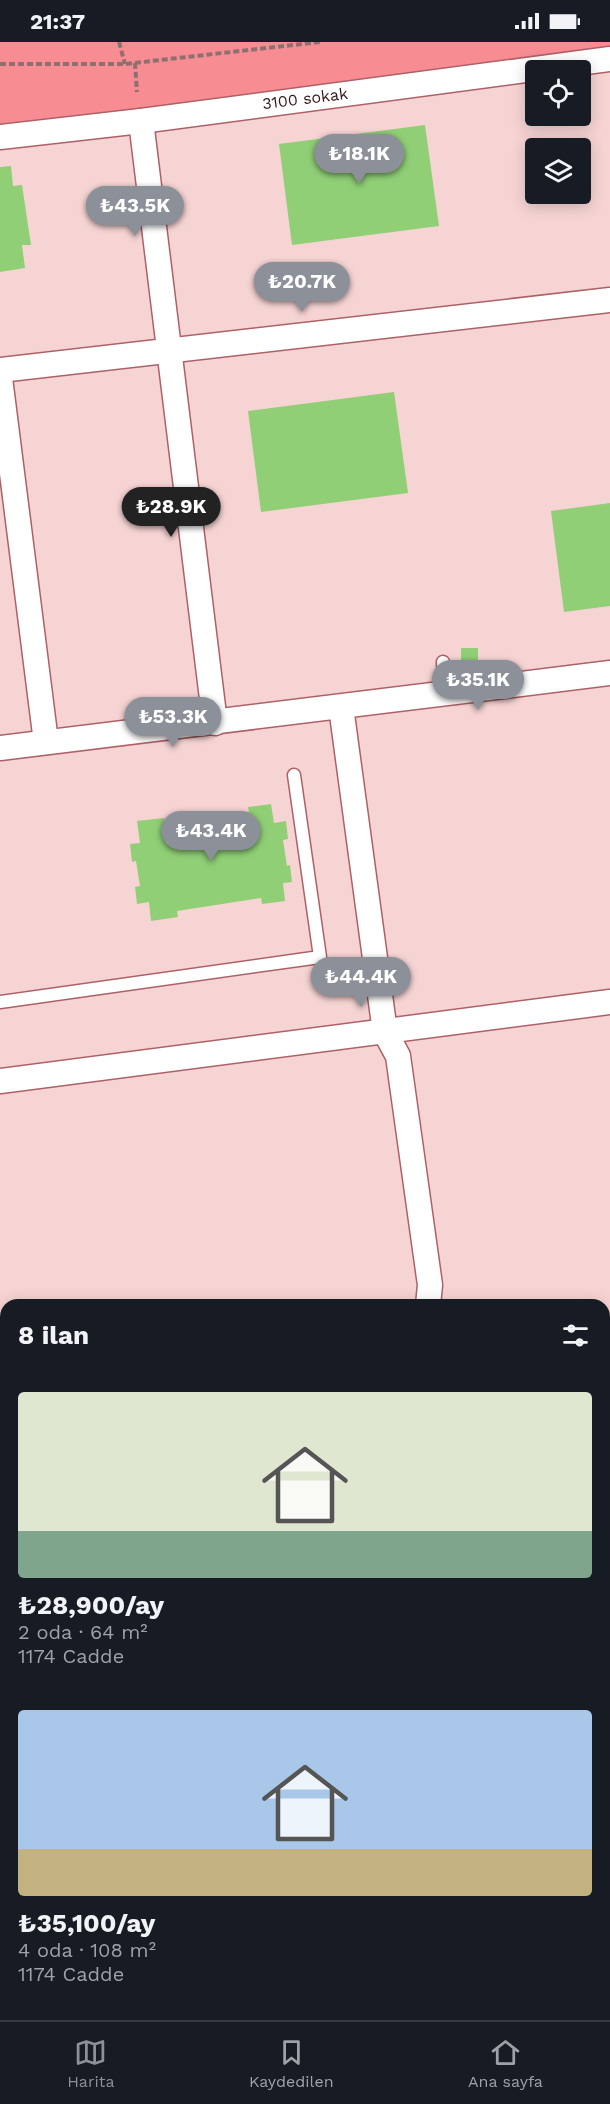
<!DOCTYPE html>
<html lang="tr">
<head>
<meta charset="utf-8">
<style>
  :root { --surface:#171b24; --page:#20242c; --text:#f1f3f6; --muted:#9ea1a6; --line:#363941; --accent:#8c9099 }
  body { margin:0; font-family:"Work Sans",sans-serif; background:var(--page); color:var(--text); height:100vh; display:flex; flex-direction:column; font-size:22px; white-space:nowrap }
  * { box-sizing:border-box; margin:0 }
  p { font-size:20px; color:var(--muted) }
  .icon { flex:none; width:33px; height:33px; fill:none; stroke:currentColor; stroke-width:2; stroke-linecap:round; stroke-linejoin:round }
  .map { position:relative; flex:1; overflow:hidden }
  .drawer { position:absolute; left:0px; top:1257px; width:610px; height:722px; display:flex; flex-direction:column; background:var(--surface); border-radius:18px 18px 0 0; box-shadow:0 3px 15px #0003 }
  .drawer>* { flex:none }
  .controls { position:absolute; left:525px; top:18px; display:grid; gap:12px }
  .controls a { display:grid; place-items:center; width:66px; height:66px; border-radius:6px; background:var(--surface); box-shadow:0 3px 15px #0003; font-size:30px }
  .price { position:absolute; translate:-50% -51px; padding:0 14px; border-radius:21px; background:var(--accent); color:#fff; font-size:20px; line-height:39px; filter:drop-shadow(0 2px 3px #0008) }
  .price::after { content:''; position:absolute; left:50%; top:36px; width:18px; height:14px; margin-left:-9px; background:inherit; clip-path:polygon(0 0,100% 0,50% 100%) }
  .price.on { background:#222; color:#fff }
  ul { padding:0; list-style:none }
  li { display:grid; align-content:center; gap:12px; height:318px; padding:0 18px }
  li span { display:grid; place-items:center; height:186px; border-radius:6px; color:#555 }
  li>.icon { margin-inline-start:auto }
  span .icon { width:108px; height:108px; fill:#fffc; stroke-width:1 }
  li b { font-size:26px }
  h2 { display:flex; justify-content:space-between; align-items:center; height:72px; padding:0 18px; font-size:26px }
  .status { display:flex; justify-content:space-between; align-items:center; height:42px; padding:0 30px; background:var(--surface); direction:ltr }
  .status svg { height:16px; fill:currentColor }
  .tabs { display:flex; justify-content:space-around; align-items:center; height:84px; border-top:2px solid var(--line); background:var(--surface); font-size:16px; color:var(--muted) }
  .tabs a { display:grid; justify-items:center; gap:3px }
  .tabs .on { color:var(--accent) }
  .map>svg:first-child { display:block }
  .green { fill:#f78d93 }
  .building { fill:#90cf76 }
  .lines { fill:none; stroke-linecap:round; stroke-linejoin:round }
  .service-casing { stroke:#ad6166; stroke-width:15 }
  .minor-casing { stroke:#ad6166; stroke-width:27 }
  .trunk-casing { stroke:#ad6166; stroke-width:36 }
  .path { stroke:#8f6f70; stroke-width:4; stroke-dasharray:6 3; stroke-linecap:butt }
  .service { stroke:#fff; stroke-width:12 }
  .minor { stroke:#fff; stroke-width:24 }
  .trunk { stroke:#fff; stroke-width:33 }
  .labels { text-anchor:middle; stroke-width:4.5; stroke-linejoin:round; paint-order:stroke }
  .street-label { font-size:16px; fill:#361719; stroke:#fff }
</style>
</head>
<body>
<div class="status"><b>21:37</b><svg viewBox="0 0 49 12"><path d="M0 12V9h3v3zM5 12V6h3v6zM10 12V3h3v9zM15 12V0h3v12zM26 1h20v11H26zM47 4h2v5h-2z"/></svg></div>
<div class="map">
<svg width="610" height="1978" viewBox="0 0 610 1978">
  <rect width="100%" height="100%" fill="#f7d4d4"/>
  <path class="green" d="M0 0H610V7L138 67 0 82Z"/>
  <g class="building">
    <path d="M425 83 439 184 292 203 279 102Z"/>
    <path d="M11 124 13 144 22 143 31 203H22L25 226 0 230V125Z"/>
    <path d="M394 350 408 451 261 470 248 369Z"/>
    <path d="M610 461V564L564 570 551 469Z"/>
    <rect x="461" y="606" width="17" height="19"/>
    <path d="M271 762 274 781 286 779 288 797 283 798 287 824 290 823 292 840 283 841 285 859 262 862 261 856 177 869 178 875 151 879 149 860 137 862 135 845 140 844 136 819 132 820 130 802 140 801 137 779 164 776 165 782 249 770 248 765Z"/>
  </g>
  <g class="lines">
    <g class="service-casing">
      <g id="service">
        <path d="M443 620 445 652"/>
        <path d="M0 960 320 915 294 733"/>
      </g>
    </g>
    <g class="minor-casing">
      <g id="minor">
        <path d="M141 79 215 681"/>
        <path d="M0 95 141 79 610 17"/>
        <path d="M0 328 610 258"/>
        <path d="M0 336 46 700"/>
        <path d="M341 665 385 990 398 1014 430 1243 428 1263"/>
        <path d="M0 706 610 631"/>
        <path d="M0 1039 610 960"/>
        <path d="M0 1749 6 1748"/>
        <path d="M563 1978V1972"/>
      </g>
    </g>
    <g class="trunk-casing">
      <g id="trunk">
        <path d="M0 1496 6 1497"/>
        <path d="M0 1571 6 1573"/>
        <path d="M604 1587 610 1588"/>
        <path d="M0 1608 6 1609"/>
        <path d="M604 1664H610"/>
        <path d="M604 1708 610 1709"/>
      </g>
    </g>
    <g class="path">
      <path d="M119 0 125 22"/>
      <path d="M135 21 137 50"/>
      <path d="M0 22H125L320 0"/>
    </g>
    <use href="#service" class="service"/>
    <use href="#minor" class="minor"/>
    <use href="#trunk" class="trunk"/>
  </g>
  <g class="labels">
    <g class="street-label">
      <text transform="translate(305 56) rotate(-7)" y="6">3100 sokak</text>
    </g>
  </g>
</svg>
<div class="controls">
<a><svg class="icon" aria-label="locate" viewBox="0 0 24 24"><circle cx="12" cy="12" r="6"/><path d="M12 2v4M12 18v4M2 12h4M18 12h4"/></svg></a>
<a><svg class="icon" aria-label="layers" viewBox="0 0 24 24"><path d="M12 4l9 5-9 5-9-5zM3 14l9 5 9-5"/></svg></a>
</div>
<b class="price" style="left:359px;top:143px">₺18.1K</b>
<b class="price" style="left:135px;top:195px">₺43.5K</b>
<b class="price" style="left:302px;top:271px">₺20.7K</b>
<b class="price on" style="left:171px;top:496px">₺28.9K</b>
<b class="price" style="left:478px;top:669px">₺35.1K</b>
<b class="price" style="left:173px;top:706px">₺53.3K</b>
<b class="price" style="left:211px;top:820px">₺43.4K</b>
<b class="price" style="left:361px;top:966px">₺44.4K</b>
<section class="drawer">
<h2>8 ilan<svg class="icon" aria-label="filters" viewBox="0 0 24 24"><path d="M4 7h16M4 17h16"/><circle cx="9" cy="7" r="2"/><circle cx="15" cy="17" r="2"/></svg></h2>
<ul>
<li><span style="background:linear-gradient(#dfe7d0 75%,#7fa58c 0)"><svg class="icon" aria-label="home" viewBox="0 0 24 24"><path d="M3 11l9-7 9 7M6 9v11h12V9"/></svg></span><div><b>₺28,900/ay</b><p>2 oda · 64 m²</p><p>1174 Cadde</p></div></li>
<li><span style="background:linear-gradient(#a9c7e8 75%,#c2b280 0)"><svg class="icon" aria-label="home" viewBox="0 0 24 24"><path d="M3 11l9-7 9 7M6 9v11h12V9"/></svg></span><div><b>₺35,100/ay</b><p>4 oda · 108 m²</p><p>1174 Cadde</p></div></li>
</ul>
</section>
</div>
<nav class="tabs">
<a class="on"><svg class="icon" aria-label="map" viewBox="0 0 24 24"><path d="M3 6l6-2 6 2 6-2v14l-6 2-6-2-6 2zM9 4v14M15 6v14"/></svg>Harita</a>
<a><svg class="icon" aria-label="saved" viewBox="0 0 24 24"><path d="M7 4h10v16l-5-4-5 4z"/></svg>Kaydedilen</a>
<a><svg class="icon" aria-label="home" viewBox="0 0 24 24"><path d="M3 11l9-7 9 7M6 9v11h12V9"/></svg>Ana sayfa</a>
</nav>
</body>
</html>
